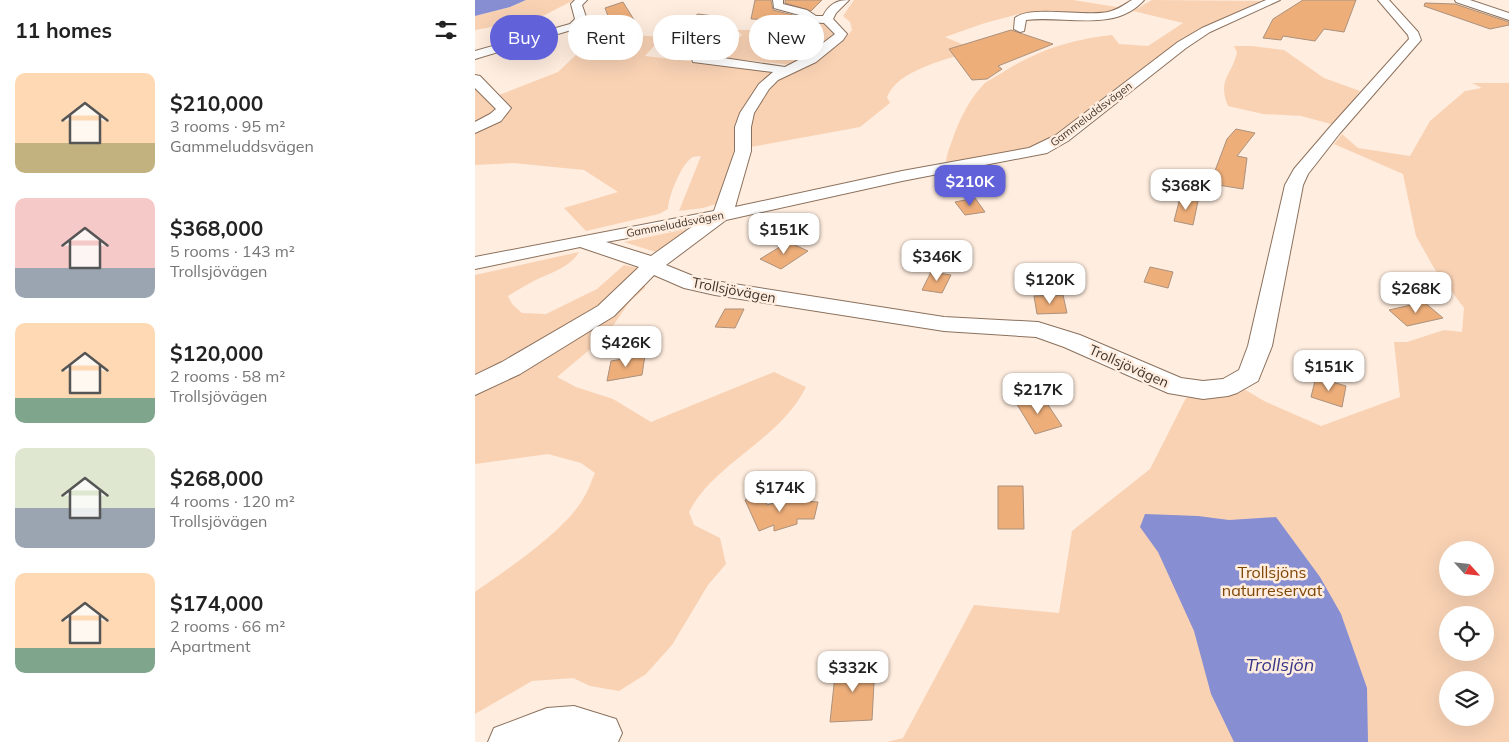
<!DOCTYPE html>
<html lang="en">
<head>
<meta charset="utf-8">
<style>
  :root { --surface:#fff; --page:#f6f6f6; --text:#222; --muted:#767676; --accent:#6161da }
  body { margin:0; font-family:Mulish,sans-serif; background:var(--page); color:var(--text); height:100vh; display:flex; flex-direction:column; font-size:19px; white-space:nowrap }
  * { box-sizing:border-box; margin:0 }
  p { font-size:16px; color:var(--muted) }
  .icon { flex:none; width:28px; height:28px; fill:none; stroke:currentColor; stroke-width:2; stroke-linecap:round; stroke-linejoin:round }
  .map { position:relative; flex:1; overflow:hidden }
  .side { display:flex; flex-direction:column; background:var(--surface); width:475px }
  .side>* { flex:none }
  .banner { position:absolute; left:15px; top:15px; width:475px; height:45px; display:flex; gap:10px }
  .needle { width:32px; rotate:117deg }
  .tools { position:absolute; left:964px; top:541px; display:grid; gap:10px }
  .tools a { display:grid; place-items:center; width:55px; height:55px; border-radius:50%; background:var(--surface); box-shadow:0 5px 20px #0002; font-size:25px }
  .price { position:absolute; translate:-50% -42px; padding:0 11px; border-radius:10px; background:#fff; color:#222; font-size:16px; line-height:32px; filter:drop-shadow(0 1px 2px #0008) }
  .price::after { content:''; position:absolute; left:50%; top:30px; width:15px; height:11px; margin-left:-8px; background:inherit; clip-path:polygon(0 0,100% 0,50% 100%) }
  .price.current { background:var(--accent); color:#fff }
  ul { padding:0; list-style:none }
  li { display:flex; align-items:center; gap:15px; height:125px; padding:0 15px }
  li span { display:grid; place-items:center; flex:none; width:140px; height:100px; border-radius:10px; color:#555 }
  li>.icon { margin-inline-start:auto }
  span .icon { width:60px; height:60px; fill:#fffc; stroke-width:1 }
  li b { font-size:21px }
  h2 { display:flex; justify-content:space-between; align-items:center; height:60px; padding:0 15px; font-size:21px }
  .tag { padding:0 18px; border-radius:22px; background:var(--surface); box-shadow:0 5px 20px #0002; font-size:18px; line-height:45px }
  .tag.current { background:var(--accent); color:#fff }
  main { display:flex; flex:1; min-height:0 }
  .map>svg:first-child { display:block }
  .green { fill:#f9d2b4; fill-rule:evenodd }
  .water { fill:#878ed2 }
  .building { fill:#edae7a; stroke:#ac917c }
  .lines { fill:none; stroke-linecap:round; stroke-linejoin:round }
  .minor-casing { stroke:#8b715d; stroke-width:2 }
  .minor { fill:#fff; fill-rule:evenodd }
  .labels { text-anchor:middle; stroke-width:5; stroke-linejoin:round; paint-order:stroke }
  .far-street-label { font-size:11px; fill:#40352c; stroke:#ffeddf }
  .street-label { font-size:14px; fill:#40352c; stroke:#ffeddf }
  .near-park-label { font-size:16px; fill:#804606; stroke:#ffeddf }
  .near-water-label { font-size:18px; font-style:italic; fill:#383888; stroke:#ffeddf }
</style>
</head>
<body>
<main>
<section class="side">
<h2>11 homes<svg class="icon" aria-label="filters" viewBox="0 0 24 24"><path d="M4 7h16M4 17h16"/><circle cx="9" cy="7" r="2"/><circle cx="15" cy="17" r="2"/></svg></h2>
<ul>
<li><span style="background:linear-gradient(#ffd9b3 70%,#c2b280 0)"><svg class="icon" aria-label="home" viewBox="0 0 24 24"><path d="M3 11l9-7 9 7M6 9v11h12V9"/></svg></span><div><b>$210,000</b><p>3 rooms · 95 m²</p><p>Gammeluddsvägen</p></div></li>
<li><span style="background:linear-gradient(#f6c9c9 70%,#9aa5b1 0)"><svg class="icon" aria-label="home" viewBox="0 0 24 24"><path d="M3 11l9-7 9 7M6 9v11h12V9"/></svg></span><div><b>$368,000</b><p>5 rooms · 143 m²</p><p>Trollsjövägen</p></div></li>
<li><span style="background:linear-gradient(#ffd9b3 75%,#7fa58c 0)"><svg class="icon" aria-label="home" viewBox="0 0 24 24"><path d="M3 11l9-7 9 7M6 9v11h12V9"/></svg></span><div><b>$120,000</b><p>2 rooms · 58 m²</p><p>Trollsjövägen</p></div></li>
<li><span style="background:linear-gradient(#dfe7d0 60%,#9aa5b1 0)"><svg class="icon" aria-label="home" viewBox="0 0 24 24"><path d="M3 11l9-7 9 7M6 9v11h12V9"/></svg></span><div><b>$268,000</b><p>4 rooms · 120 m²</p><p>Trollsjövägen</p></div></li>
<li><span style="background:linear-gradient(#ffd9b3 75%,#7fa58c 0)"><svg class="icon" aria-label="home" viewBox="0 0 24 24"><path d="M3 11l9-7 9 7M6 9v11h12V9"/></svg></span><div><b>$174,000</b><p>2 rooms · 66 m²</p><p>Apartment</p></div></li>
</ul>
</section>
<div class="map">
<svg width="1034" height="742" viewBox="0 0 1034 742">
  <rect width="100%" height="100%" fill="#ffeddf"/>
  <g class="green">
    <path d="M51 0H99L62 19 0 30V16L35 7Z"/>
    <path d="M379 0H598L648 8 626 16 544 14 510 23 470 37 501 50C474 59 423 69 412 97L415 103 385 127 276 147 277 128 274 117C281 108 287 96 294 88 320 64 354 60 377 30L375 22 368 16Z"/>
    <path d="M677 0 794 1 698 47 572 143 545 150 471 164C471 154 476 145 479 135 486 116 496 97 510 83 517 78 526 74 533 69 566 49 599 39 637 35L644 44 673 46 708 23 658 11Z"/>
    <path d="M348 22 362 32 355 41 317 65 251 58 245 55 267 35 262 30H279L299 24Z"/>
    <path d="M157 35 187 37 170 56 231 63 229 64 242 66 245 64 307 72 265 117 259 151 248 189 241 204 228 208 204 211 226 156C225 156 219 157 218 157 207 162 193 197 193 209L184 214 111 231 89 208 143 192 109 170 38 163 0 165V89L14 99 83 72 102 54Z"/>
    <path d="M759 46H776L809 50 849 78 885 91 860 125 826 116 788 114 753 106C742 79 757 76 762 52Z"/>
    <path d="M997 83H1034V742H412L428 738 499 605 584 613 597 531 675 469 711 398 767 388 791 402 846 426 925 397 919 342H932L969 330 987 332 989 308 959 268 941 236 928 174 859 144 867 134 883 148 935 156 955 121 990 91 1007 88ZM972 550H1010V588H972ZM972 615H1010V652H972ZM972 680H1010V718H972Z"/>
    <path d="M221 227 187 254 149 242Z"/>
    <path d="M104 252C94 269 73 273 57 282 49 286 41 291 33 296L37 304 47 313 71 314 122 289 149 265 168 269 170 288 155 301 131 336 82 377 101 387 138 399 176 422 299 372 331 387C304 441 240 462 214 512L219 525 245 538 251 564 233 585 197 645 171 674 144 691 115 686 98 678 57 681 0 714V592C31 570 92 530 109 497 114 490 116 481 120 473L106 463 73 454 0 464V275Z"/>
  </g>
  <g class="water">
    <path d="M0 0H51L35 7 0 16Z"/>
    <path d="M670 514 723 516 754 520 801 517 845 577 866 614 892 688 893 742H759L736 694 719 631 683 552 665 527Z"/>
  </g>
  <g class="building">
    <path d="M280 0H296L298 10 326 17 307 20 276 19Z"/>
    <path d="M310 0H347L336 11 310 3Z"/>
    <path d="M828 0H881L869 32 849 29 840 41 808 36 806 40 788 38 798 19Z"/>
    <path d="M148 2 164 28 136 24 130 8Z"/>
    <path d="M950 3 980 4 1034 22V25L1015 29 949 6Z"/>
    <path d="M223 14 239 16 232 20 236 25 223 34 193 31Z"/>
    <path d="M536 30 578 44 523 66 527 69 512 79 497 80 474 49Z"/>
    <path d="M761 129 780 133 762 156 772 158 768 189 743 185 745 178 738 186 735 184 752 139Z"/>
    <path d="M500 198 510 212 490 215 480 202Z"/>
    <path d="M705 198 723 201 718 225 699 221Z"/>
    <path d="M313 242 333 251 306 269 285 259Z"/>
    <path d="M675 267 698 272 693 288 669 282Z"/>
    <path d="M456 272 476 275 467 293 447 290Z"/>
    <path d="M588 295 592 313 562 314 559 296Z"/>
    <path d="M949 302 968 318 932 326 914 310Z"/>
    <path d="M250 309H269L260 328 240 327Z"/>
    <path d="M170 355 167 375 132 381 136 361Z"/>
    <path d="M841 377 871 386 867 407 836 397Z"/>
    <path d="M557 396 562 404 571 402 587 426 560 434 540 401Z"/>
    <path d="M523 486H548L549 529H523Z"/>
    <path d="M288 495 292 505 309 500 343 502 339 519H322V524L299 531V525L284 531 270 500Z"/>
    <path d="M400 664 397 720 355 722 361 666Z"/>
  </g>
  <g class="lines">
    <g class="minor-casing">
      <g id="minor">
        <path d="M100 0H112L107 5 112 20 103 28 0 59V51L95 24 100 19 96 4Z"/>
        <path d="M298 0H308V4L332 10 341 16H348C354 4 362 0 374 0L361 13 358 19 372 34 368 40 341 62 303 80 294 89 279 113 276 127V151L260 207 427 171 554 148 581 135 703 42 727 28 791 0H805L735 32 711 48 593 141 572 153 427 181 251 220 191 265 223 278 240 281 469 317 563 322 605 335 706 378 728 381 748 379 764 370 773 346 810 185 819 169 855 127 934 39 933 35 903 0H914L943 32 946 40 865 133 833 174 828 185 797 346 783 381 762 393 753 396 728 399 693 393 589 347 561 337 469 331 240 295 209 288 179 275 139 316 45 374 0 395V375L27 362 123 306 164 267 105 247 0 269V257L239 211 260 151V127L265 113 284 84 298 72 218 62 217 59 218 56 247 36 234 20 240 17 244 18 260 37 235 56 310 67 331 56 360 34 349 23 330 22 328 16 299 8ZM218 226 176 256 131 242Z"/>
        <path d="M657 0H669C640 33 589 15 551 20L549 31 545 32 539 29 540 18C554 5 611 17 633 12 642 10 649 5 657 0Z"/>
        <path d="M980 0H995L1034 13V20L981 2Z"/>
        <path d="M0 75 5 76 36 108 26 121 0 133V122L15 114 21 109 0 88Z"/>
        <path d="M99 706 141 719 147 733 143 742H13L19 728 72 708Z"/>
      </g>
    </g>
    <use href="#minor" class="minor"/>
  </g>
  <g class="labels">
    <g class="far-street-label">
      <text transform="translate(616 114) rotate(-37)" y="4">Gammeluddsvägen</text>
      <text transform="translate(200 224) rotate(-11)" y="4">Gammeluddsvägen</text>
    </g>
    <g class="street-label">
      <text transform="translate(259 290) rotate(11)" y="5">Trollsjövägen</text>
      <text transform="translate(654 366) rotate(24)" y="5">Trollsjövägen</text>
    </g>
    <g class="near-park-label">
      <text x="797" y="578">Trollsjöns<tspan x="797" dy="18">naturreservat</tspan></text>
    </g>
    <g class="near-water-label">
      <text x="805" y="671">Trollsjön</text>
    </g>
  </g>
</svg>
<div class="tools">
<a><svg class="needle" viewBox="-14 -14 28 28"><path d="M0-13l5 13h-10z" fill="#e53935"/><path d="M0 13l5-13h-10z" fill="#767676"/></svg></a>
<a><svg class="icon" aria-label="locate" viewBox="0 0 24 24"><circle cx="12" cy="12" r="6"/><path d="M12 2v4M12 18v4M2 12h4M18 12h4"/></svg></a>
<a><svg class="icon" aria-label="layers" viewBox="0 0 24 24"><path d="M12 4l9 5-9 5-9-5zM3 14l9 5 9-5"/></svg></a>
</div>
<b class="price current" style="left:495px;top:207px">$210K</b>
<b class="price" style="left:711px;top:211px">$368K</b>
<b class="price" style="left:309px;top:255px">$151K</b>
<b class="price" style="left:462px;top:282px">$346K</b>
<b class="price" style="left:575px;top:305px">$120K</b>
<b class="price" style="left:941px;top:314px">$268K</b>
<b class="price" style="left:151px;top:368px">$426K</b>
<b class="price" style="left:854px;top:392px">$151K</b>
<b class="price" style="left:563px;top:415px">$217K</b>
<b class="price" style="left:305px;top:513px">$174K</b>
<b class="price" style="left:378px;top:693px">$332K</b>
<div class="banner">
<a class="tag current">Buy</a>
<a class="tag">Rent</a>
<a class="tag">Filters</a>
<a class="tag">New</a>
</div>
</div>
</main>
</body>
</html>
